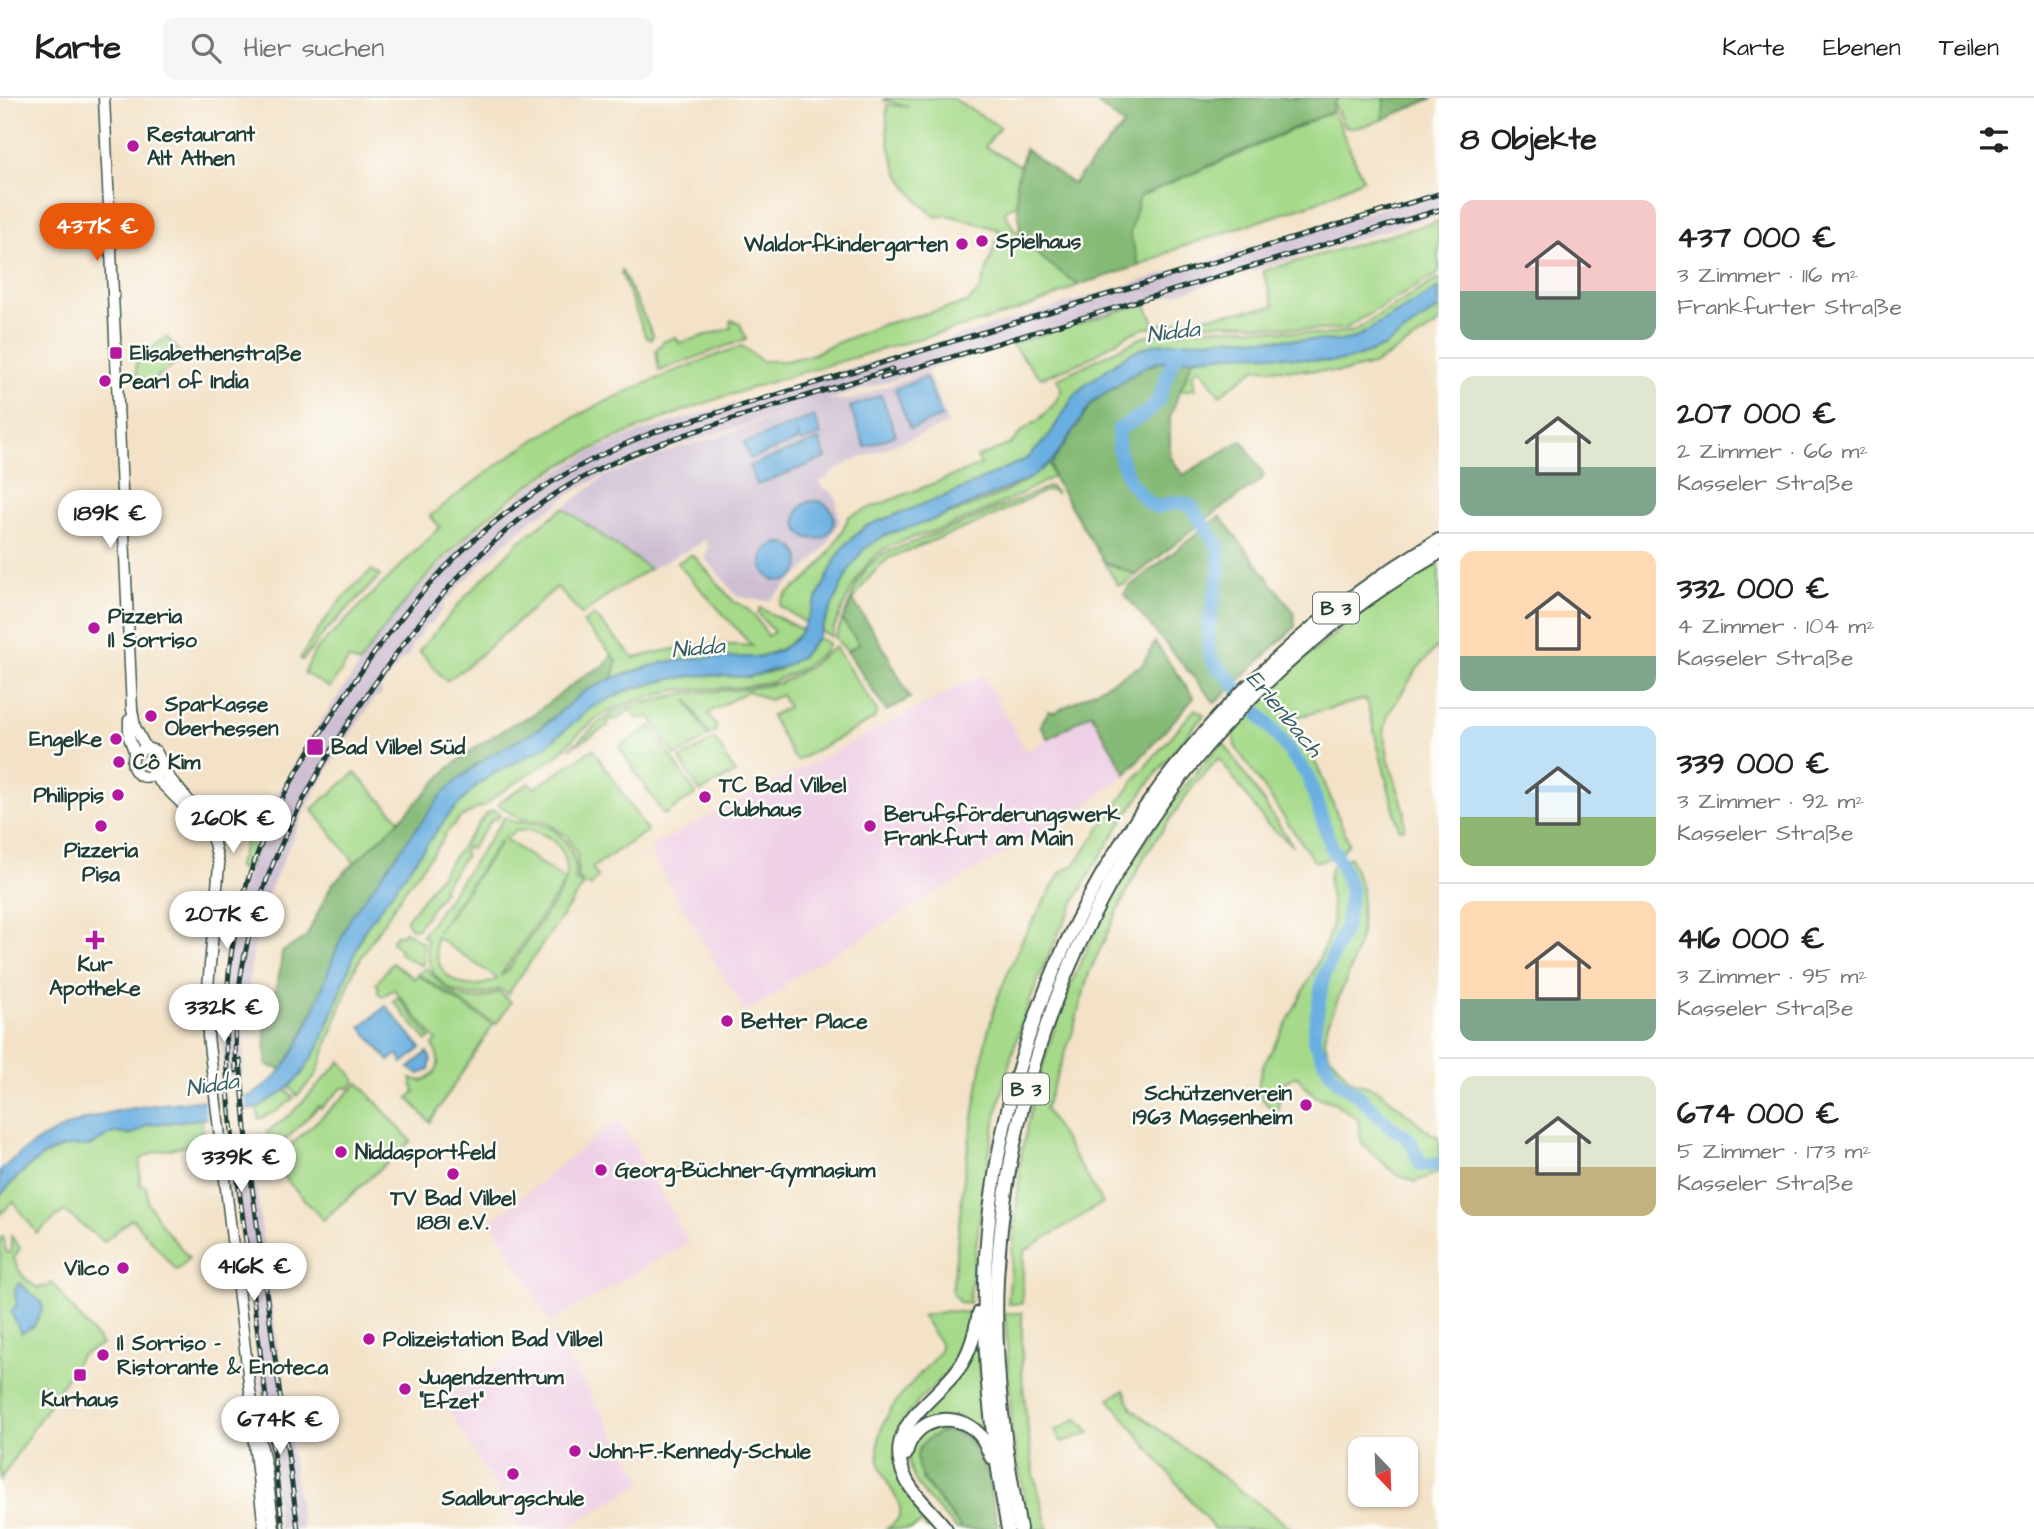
<!DOCTYPE html>
<html lang="de">
<head>
<meta charset="utf-8">
<style>
  :root { --surface:#fff; --page:#f6f6f6; --text:#222; --muted:#767676; --line:#e0e0e0; --accent:#ea580c }
  body { margin:0; font-family:"Architects Daughter",sans-serif; background:var(--page); color:var(--text); height:100vh; display:flex; flex-direction:column; font-size:26px; white-space:nowrap }
  * { box-sizing:border-box; margin:0 }
  p { font-size:23px; color:var(--muted) }
  .icon { flex:none; width:38px; height:38px; fill:none; stroke:currentColor; stroke-width:2; stroke-linecap:round; stroke-linejoin:round }
  .map { position:relative; flex:1; overflow:hidden }
  .drawer { display:flex; flex-direction:column; background:var(--surface); width:595px }
  .drawer>* { flex:none }
  .needle { width:46px; rotate:157deg }
  .tools { position:absolute; left:1348px; top:1339px; display:grid; gap:14px }
  .tools a { display:grid; place-items:center; width:70px; height:70px; border-radius:14px; background:var(--surface); box-shadow:0 2px 5px #0004; font-size:35px }
  .price { position:absolute; translate:-50% -60px; padding:0 16px; border-radius:24px; background:#fff; color:#222; font-size:23px; line-height:46px; filter:drop-shadow(0 2px 4px #0008) }
  .price::after { content:''; position:absolute; left:50%; top:42px; width:21px; height:16px; margin-left:-10px; background:inherit; clip-path:polygon(0 0,100% 0,50% 100%) }
  .price.selected { background:var(--accent); color:#fff }
  ul { padding:0; list-style:none }
  li { display:flex; align-items:center; gap:21px; height:175px; padding:0 21px }
  li+li { border-top:2px solid var(--line) }
  li span { display:grid; place-items:center; flex:none; width:196px; height:140px; border-radius:14px; color:#555 }
  li>.icon { margin-inline-start:auto }
  span .icon { width:84px; height:84px; fill:#fffc; stroke-width:1 }
  li b { font-size:30px }
  h2 { display:flex; justify-content:space-between; align-items:center; height:84px; padding:0 21px; font-size:30px }
  header { display:flex; align-items:center; gap:42px; box-sizing:border-box; height:98px; padding:0 35px; background:var(--surface); border-bottom:2px solid var(--line) }
  header strong { font-size:33px }
  nav { display:flex; gap:38px; margin-inline-start:auto; font-size:24px }
  .search { width:490px; height:63px; background:var(--page); display:flex; align-items:center; gap:18px; box-sizing:border-box; padding:0 24px; border-radius:14px; color:var(--muted); font-size:26px }
  main { display:flex; flex:1; min-height:0 }
  .map>svg:first-child { display:block }
  .built { fill:#efd0e6 }
  .industrial { fill:#cdbed2 }
  .green { fill:#a6da8a; stroke:#628c5f; stroke-width:2; fill-rule:evenodd }
  .forest { fill:#84ba76; stroke:#527c55; stroke-width:2 }
  .water { fill:#6bafe1; stroke:#45768a; stroke-width:2 }
  .pier { fill:#f3e2c7 }
  .lines { fill:none; stroke-linecap:round; stroke-linejoin:round }
  .river { stroke:#6bafe1; stroke-width:14 }
  .secondary-casing { stroke:#3f564a; stroke-width:13 }
  .highway-casing { stroke:#3f564a; stroke-width:16 }
  .secondary { stroke:#fff; stroke-width:10 }
  .highway { stroke:#fff; stroke-width:12 }
  .rail-casing { stroke:#1f3d34; stroke-width:5 }
  .rail { stroke:#fdfcf7; stroke-width:2.5; stroke-dasharray:8; stroke-linecap:butt }
  .poi-dot { fill:#b5179e; stroke:#fdfcf7; stroke-width:2.5 }
  .labels { text-anchor:middle; stroke-width:5; stroke-linejoin:round; paint-order:stroke }
  .shield { fill:#fdfcf7; stroke:#62766e; stroke-width:2 }
  .shield-label { font-size:19px; font-weight:bold; fill:#1f3d34 }
  .poi-label { font-size:21px; font-weight:bold; fill:#1f3d34; stroke:#fdfcf7; text-anchor:start }
  .water-label { font-size:23px; font-style:italic; fill:#365f68; stroke:#fdfcf7 }
</style>
</head>
<body>
<header>
<strong>Karte</strong>
<div class="search"><svg class="icon" aria-label="search" viewBox="0 0 24 24"><circle cx="10" cy="10" r="6"/><path d="M15 15l6 6"/></svg>Hier suchen</div>
<nav><a>Karte</a><a>Ebenen</a><a>Teilen</a></nav>
</header>
<main>
<div class="map">
<svg width="1439" height="1431" viewBox="0 0 1439 1431">
  <rect width="100%" height="100%" fill="#fdfcf7"/>
  <filter id="ink" filterUnits="userSpaceOnUse"><feTurbulence type="fractalNoise" baseFrequency=".0143" numOctaves="2"/><feDisplacementMap in="SourceGraphic" scale="14" xChannelSelector="R" yChannelSelector="G"/><feConvolveMatrix kernelMatrix="1 2 1 2 8 2 1 2 1" color-interpolation-filters="sRGB"/></filter>
  <filter id="wash" filterUnits="userSpaceOnUse"><feTurbulence type="fractalNoise" baseFrequency=".00686" numOctaves="4" result="noise"/><feDisplacementMap in="SourceGraphic" scale="28" xChannelSelector="R" yChannelSelector="G"/><feGaussianBlur stdDeviation="1.57" result="paint"/><feColorMatrix in="noise" values="0 0 0 0 0 0 0 0 0 0 0 0 0 0 0 0 0 1.4 0 .05"/><feComposite in="paint" operator="in"/></filter>
  <g filter="url(#wash)">
    <rect width="100%" height="100%" fill="#f3e2c7"/>
    <g class="built">
      <path d="M983 576 1026 654 1091 615 1126 676 1083 709 784 885 786 890 745 914 651 756 652 748Z"/>
      <path d="M618 1021 689 1144 550 1224 492 1123Z"/>
      <path d="M553 1236 644 1383 566 1431H520L442 1301 530 1245Z"/>
    </g>
    <g class="industrial">
      <path d="M1439 93V116L676 348 620 370 587 386 559 403V406L534 420 478 469V471L472 475 443 507 444 510 430 527H427L411 548 412 551 406 560H403L380 591 382 594 379 599H375L325 675 301 720 265 804 258 835 259 844 254 847 244 922 243 977 223 979 221 902 230 832 247 772 271 714 272 706 314 634 392 519 467 440 534 387 591 354 640 334Z"/>
      <path d="M927 273 948 326 850 364 819 384 822 390 829 392 836 400 839 424 827 447 807 469 769 503 738 499 705 460 709 449 704 441 698 447 650 471 563 410 606 378 682 348 702 344 825 302H851Z"/>
      <path d="M250 1036 260 1120 302 1431H279L230 1039Z"/>
    </g>
    <g class="green">
      <path d="M885 0H952L1000 29 985 49 1021 68 1016 85 1018 106 1004 113 1015 133 1020 134 1038 157 1078 187C1026 215 954 230 897 247 785 280 670 309 567 364 483 409 411 489 359 566L349 561 330 590 304 575 315 553 440 429 430 418C465 391 500 363 538 340 600 302 674 272 742 248L762 263H786L814 256 827 249 884 226 967 205 980 192 1000 132 948 117 936 119C898 88 884 56 887 7L909 9 884 2Z"/>
      <path d="M1338 0H1385L1382 22 1357 30 1344 28 1334 6Z"/>
      <path d="M1333 13 1363 81 1317 104 1178 150 1139 168 1129 135 1140 98 1244 54Z"/>
      <path d="M1439 123V175L1344 231 1314 232 1252 226 1209 225 1145 230 1129 236 1084 263 1041 280 1011 246 1145 205 1155 227 1274 208 1263 173Z"/>
      <path d="M622 173 653 237 651 241 646 239 621 175Z"/>
      <path d="M1439 180V190L1355 240 1340 243 1229 240 1155 246 1130 255 1085 287 1074 298 1049 338 1028 360 955 394 865 428 846 446 836 461 806 525 780 508C783 493 801 489 810 478 826 461 840 440 849 418L981 367 977 359 1011 346 1023 332 1039 322 1055 305 1062 291 1057 281 1145 238 1162 235 1210 230H1257L1322 237 1354 233Z"/>
      <path d="M1439 210V226L1373 267 1343 274 1256 270 1220 297 1200 270 1193 275 1195 291 1180 293 1193 261C1216 258 1240 255 1264 256 1301 257 1328 271 1366 256 1394 246 1414 225 1439 210Z"/>
      <path d="M732 222 740 226 746 241 659 273 656 252 664 243 676 239 679 245 731 230 730 223Z"/>
      <path d="M167 239 184 260 147 286H137L136 261Z"/>
      <path d="M1049 365 1053 379C1019 398 982 415 946 429 924 438 893 442 876 457 855 476 845 506 833 532L832 539 821 533C833 507 843 472 863 451 882 433 909 430 933 422 968 410 1022 391 1049 365Z"/>
      <path d="M1050 388 1057 396 1051 392 1045 393 985 422 889 460C869 476 854 499 843 522L859 546 847 553 835 540 857 486 867 469 882 456 959 427Z"/>
      <path d="M563 410 650 471 612 494 582 517 557 489 465 570 446 583 419 553 466 498 519 444Z"/>
      <path d="M691 457 695 459 734 504C750 508 760 525 768 538L774 534 758 515 760 510 802 532 801 534C770 571 724 557 680 562 657 565 635 572 613 580L617 562 583 525 594 517 634 560C673 549 712 544 752 548L677 465Z"/>
      <path d="M1104 464 1136 477 1125 486 1118 487Z"/>
      <path d="M1439 465V546L1417 571 1388 617 1384 635 1389 663 1405 714 1404 731H1399L1366 601 1289 621 1290 627 1301 640 1319 672 1349 745C1343 755 1326 764 1314 763L1235 648 1233 631C1293 566 1362 509 1439 465Z"/>
      <path d="M372 472 380 478 324 535 303 562 300 561C320 526 342 497 372 472Z"/>
      <path d="M817 540 829 545 824 554 801 571 772 584 744 589 674 592 615 610 598 620 576 638 557 658 497 697 485 707 461 719 445 736 442 743 405 792 366 851 355 870 316 977 297 998 289 988C328 950 340 891 360 841L367 827 447 719 468 695 493 676 545 649 592 609 628 592 670 581 701 577 749 579 778 572 803 557Z"/>
      <path d="M835 549 877 613 874 621 798 662 792 657 771 618 788 609 781 597 769 602 748 593 708 615 717 629 714 631 716 634 709 637 689 603H687L708 639 676 658 650 619 637 621 631 612 615 622 613 620 607 623 609 627 569 651 606 619 619 612 683 595 747 591 780 585 806 571Z"/>
      <path d="M1195 611 1204 617C1104 731 1029 866 997 1015 984 1077 977 1141 969 1205L959 1204 952 1195 965 1070 985 945 997 901 1022 842 1061 774 1074 767 1138 677Z"/>
      <path d="M651 628 696 696 664 717 619 649Z"/>
      <path d="M715 641 735 675 700 694 680 661Z"/>
      <path d="M1223 644 1293 748 1266 725 1219 660 1194 687 1146 756 1126 795 1089 875 1072 936 1045 1011 1103 1105 1024 1153 1022 1206H1008C1011 1165 1015 1125 1019 1084 1020 1072 1020 1060 1023 1047 1051 903 1122 752 1223 644Z"/>
      <path d="M593 651 647 733 592 770 598 779 590 789 578 781 577 756 566 737 544 723 519 721 499 707 500 704 529 685 535 690Z"/>
      <path d="M355 675 400 722 355 765 312 711Z"/>
      <path d="M265 710 270 713 247 772 237 770 248 737Z"/>
      <path d="M494 712 500 717 497 721 493 720 471 751 467 748 463 754 466 757 442 790 444 792 417 831 411 830 406 823 486 716Z"/>
      <path d="M505 719C518 728 521 723 536 725 564 730 578 756 575 782L583 788 508 896 499 891C460 909 423 884 427 841L422 838ZM530 732C556 738 570 755 566 783L504 740 516 733ZM500 743 501 744 438 834 441 828ZM565 784 561 794 507 873 500 878ZM436 839 497 880V881C463 899 431 877 436 839Z"/>
      <path d="M1350 759 1362 791 1361 835 1351 870 1328 925 1324 940 1328 955 1350 982 1380 993 1433 1037 1439 1038V1074L1415 1084 1397 1077 1362 1046 1358 1021 1333 1004 1317 999 1305 989 1298 978C1278 982 1279 996 1278 1013 1266 1008 1258 999 1259 985 1260 968 1271 955 1278 941 1296 906 1317 871 1330 834 1338 812 1324 791 1331 770Z"/>
      <path d="M405 833 423 845V867H419L399 855 400 852 391 843 396 837H402Z"/>
      <path d="M392 865 415 881 417 877 493 927 430 1024 408 1000 415 994 411 981 422 983C440 975 442 964 433 947L437 943 394 891 382 899 377 893 380 890 376 886Z"/>
      <path d="M426 870C448 893 463 912 499 894L511 904 496 926 418 876Z"/>
      <path d="M398 899 431 940 427 943 393 903Z"/>
      <path d="M341 963 356 983 349 990H342L321 1010 319 1008 278 1049 268 1046 269 1042 266 1041 268 1033 291 1016Z"/>
      <path d="M359 985 411 1043 323 1122 271 1065Z"/>
      <path d="M286 992 294 1000 277 1013 259 1021 257 1010Z"/>
      <path d="M201 1021 203 1044 152 1055 140 1062V1087L146 1088 148 1105 164 1130 189 1160 177 1173 132 1120 104 1144 64 1113 37 1135 13 1103 0 1117V1098C19 1076 41 1051 72 1048 81 1047 86 1050 94 1046 100 1043 106 1038 113 1034L130 1037 146 1027Z"/>
      <path d="M3 1138 6 1154 11 1155V1138L20 1150 14 1160C17 1172 27 1186 40 1190L43 1188 46 1190 52 1185 102 1247 81 1257 0 1382V1141Z"/>
      <path d="M947 1213 972 1215C964 1277 932 1279 903 1323 899 1332 898 1341 897 1350 893 1388 918 1405 940 1431H927L922 1425 911 1431H886C910 1417 899 1405 889 1387 882 1377 878 1363 878 1351 878 1311 918 1282 940 1253V1245L922 1218Z"/>
      <path d="M1005 1215H1022V1278L1027 1325 1034 1376 1048 1431H1030L1012 1334Z"/>
      <path d="M978 1244 985 1333 982 1334 960 1319 910 1334 911 1328Z"/>
      <path d="M1124 1292 1132 1311 1292 1431H1214L1109 1301Z"/>
      <path d="M1077 1320 1090 1335 1062 1344 1055 1333Z"/>
      <path d="M956 1326 977 1339 987 1362 991 1394 980 1359 921 1381 961 1431H956C941 1414 903 1381 910 1356 912 1348 919 1339 923 1331Z"/>
    </g>
    <g class="forest">
      <path d="M1091 0H1338L1334 6 1333 13 1140 98 1130 135 1139 168 1078 187C1057 171 1033 157 1020 134L1016 85 1025 51 1073 86 1124 27Z"/>
      <path d="M1385 0H1433L1382 22Z"/>
      <path d="M1193 261 1170 318V358L1183 377 1242 342 1264 377 1261 382 1209 419 1136 477 1104 464 1053 379 1051 367 1093 304 1142 271 1159 265Z"/>
      <path d="M1220 418 1294 514 1295 529 1215 605 1124 496 1129 489Z"/>
      <path d="M853 502 885 552 910 600 886 613 847 553 859 546 842 522Z"/>
      <path d="M1155 544 1194 600 1126 676 1091 615 1048 641 1040 627 1049 613 1056 614 1142 567Z"/>
      <path d="M612 557 617 562 613 580 583 594 532 636 475 667 440 699 318 902 298 946 283 972 266 967 265 933 280 873 282 854 306 839 332 786 400 722 449 670 479 647 513 626 531 618 585 577 605 567Z"/>
      <path d="M943 1333C948 1333 955 1333 960 1336 986 1349 993 1404 998 1431H961C946 1401 881 1358 943 1333Z"/>
    </g>
    <g class="water">
      <path d="M1439 190V210L1383 249 1348 262 1329 264 1263 256 1228 257 1159 263 1142 270 1093 303 1054 361 1031 380 933 422 887 436 864 451 849 472 817 540 803 557 786 568 749 579 701 577 670 581 628 592 592 609 545 649 493 676 476 688 447 719 363 834 320 947 301 977 286 992 257 1010 208 1020 146 1027C133 1041 129 1034 113 1035 106 1038 100 1043 94 1046 86 1050 81 1047 72 1048 42 1051 19 1076 0 1098V1073C55 1018 122 1009 195 1003 211 1001 228 1003 244 1000 307 978 322 870 352 817L440 699 455 684 489 658 543 629 583 594 613 580 665 564 696 560 762 559 779 553 794 542 801 534 836 461 846 446 866 428 955 394 1028 360 1049 338 1074 298 1085 287 1130 255 1155 246 1229 240 1340 243 1355 240Z"/>
      <path d="M926 279 942 319 910 331 895 291Z"/>
      <path d="M881 297 896 337 865 349 850 309Z"/>
      <path d="M814 318 821 337 801 344 795 332 799 342 750 361 744 345Z"/>
      <path d="M819 342 826 360 757 387 749 368Z"/>
      <circle cx="815" cy="422" r="19"/>
      <circle cx="781" cy="464" r="19"/>
      <path d="M386 908 421 950 403 965 398 956 389 963 361 929Z"/>
      <path d="M427 954 431 962 429 972 420 976 409 970Z"/>
      <path d="M19 1185 40 1203 43 1209 34 1228 21 1235 11 1214 17 1207C16 1200 12 1191 19 1185Z"/>
    </g>
    <g class="pier">
      <path d="M245 996 247 1016 228 1019 225 999Z"/>
      <path d="M204 999H222L224 1020 207 1024Z"/>
    </g>
    <g class="lines">
      <path class="river" d="M1181 250 1171 267 1158 303 1148 314 1119 331 1118 346 1122 364 1130 384 1147 404 1157 409 1178 404 1191 408 1218 448 1220 472 1208 530 1209 554 1215 567 1229 580 1280 641 1308 678 1331 748 1341 766 1351 792 1346 827 1323 880 1314 934V943L1331 975 1339 984 1357 996 1389 1028 1403 1036 1411 1044 1421 1067 1439 1066"/>
    </g>
  </g>
  <g filter="url(#ink)">
    <g class="lines">
      <g class="secondary-casing">
        <g id="secondary">
          <path d="M104 0 132 611 135 629 146 650"/>
          <path d="M129 622C129 627 129 633 129 639 130 644 134 650 134 655 134 661 130 665 134 671 142 686 159 677 161 663L156 653 146 650 135 656"/>
          <path d="M160 669 203 719 214 745 219 767 208 889V938L250 1293 266 1369 274 1431"/>
          <path d="M153 677 202 726"/>
          <path d="M252 1328 264 1431"/>
        </g>
      </g>
      <g class="highway-casing">
        <g id="highway">
          <path d="M906 1356C912 1321 954 1311 978 1335 985 1342 987 1350 991 1359"/>
          <path d="M946 1431C934 1414 915 1400 906 1381 880 1329 934 1305 959 1270 971 1253 975 1234 979 1215"/>
          <path d="M1008 1431C987 1319 976 1203 993 1090 1033 814 1200 581 1439 442"/>
          <path d="M1020 1431C1004 1349 993 1264 997 1181 1013 877 1174 608 1439 455"/>
        </g>
      </g>
      <use href="#secondary" class="secondary"/>
      <use href="#highway" class="highway"/>
      <g class="rail-casing">
        <g id="rail">
          <path d="M882 280 1439 112"/>
          <path d="M240 962 249 1066 298 1431"/>
          <path d="M236 973C227 829 293 706 371 591 427 510 487 435 573 385 627 354 686 336 745 317 794 302 843 287 892 271"/>
          <path d="M283 1431C271 1335 258 1240 246 1144 230 1019 209 906 248 782 273 704 319 635 365 568 444 455 525 384 654 334L1439 96"/>
        </g>
      </g>
      <use href="#rail" class="rail"/>
    </g>
  </g>
  <g class="poi-dot">
    <circle cx="133" cy="48" r="7"/>
    <circle cx="982" cy="143" r="7"/>
    <circle cx="962" cy="146" r="7"/>
    <rect x="109" y="248" width="14" height="14" rx="3.5"/>
    <circle cx="105" cy="283" r="7"/>
    <circle cx="94" cy="530" r="7"/>
    <circle cx="151" cy="618" r="7"/>
    <circle cx="116" cy="641" r="7"/>
    <rect x="306" y="640" width="18" height="18" rx="3.5"/>
    <circle cx="119" cy="664" r="7"/>
    <circle cx="118" cy="697" r="7"/>
    <circle cx="705" cy="699" r="7"/>
    <circle cx="101" cy="728" r="7"/>
    <circle cx="870" cy="728" r="7"/>
    <path d="M91.5 831.5h7v7h7v7h-7v7h-7v-7h-7v-7h7z"/>
    <circle cx="727" cy="923" r="7"/>
    <circle cx="1306" cy="1007" r="7"/>
    <circle cx="341" cy="1054" r="7"/>
    <circle cx="601" cy="1072" r="7"/>
    <circle cx="453" cy="1076" r="7"/>
    <circle cx="123" cy="1170" r="7"/>
    <circle cx="369" cy="1241" r="7"/>
    <circle cx="103" cy="1257" r="7"/>
    <rect x="73" y="1270" width="14" height="14" rx="3.5"/>
    <circle cx="405" cy="1291" r="7"/>
    <circle cx="575" cy="1353" r="7"/>
    <circle cx="513" cy="1376" r="7"/>
  </g>
  <g class="labels">
    <g class="shield">
      <rect x="1313" y="494.5" width="46" height="31" rx="5"/>
      <rect x="1003" y="975.5" width="46" height="31" rx="5"/>
    </g>
    <g class="shield-label">
      <text x="1336" y="517">B 3</text>
      <text x="1026" y="998">B 3</text>
    </g>
    <g class="poi-label">
      <text x="147" y="43">Restaurant<tspan x="147" dy="24">Alt Athen</tspan></text>
      <text x="996" y="150">Spielhaus</text>
      <text x="948" y="153" text-anchor="end">Waldorfkindergarten</text>
      <text x="130" y="262">Elisabethenstraße</text>
      <text x="119" y="290">Pearl of India</text>
      <text x="108" y="525">Pizzeria<tspan x="108" dy="24">Il Sorriso</tspan></text>
      <text x="165" y="613">Sparkasse<tspan x="165" dy="24">Oberhessen</tspan></text>
      <text x="102" y="648" text-anchor="end">Engelke</text>
      <text x="331" y="656">Bad Vilbel Süd</text>
      <text x="133" y="671">Cô Kim</text>
      <text x="719" y="694">TC Bad Vilbel<tspan x="719" dy="24">Clubhaus</tspan></text>
      <text x="104" y="704" text-anchor="end">Philippis</text>
      <text x="884" y="723">Berufsförderungswerk<tspan x="884" dy="24">Frankfurt am Main</tspan></text>
      <text x="101" y="759" text-anchor="middle">Pizzeria<tspan x="101" dy="24">Pisa</tspan></text>
      <text x="95" y="873" text-anchor="middle">Kur<tspan x="95" dy="24">Apotheke</tspan></text>
      <text x="741" y="930">Better Place</text>
      <text x="1292" y="1002" text-anchor="end">Schützenverein<tspan x="1292" dy="24">1963 Massenheim</tspan></text>
      <text x="355" y="1061">Niddasportfeld</text>
      <text x="615" y="1079">Georg-Büchner-Gymnasium</text>
      <text x="453" y="1107" text-anchor="middle">TV Bad Vilbel<tspan x="453" dy="24">1881 e.V.</tspan></text>
      <text x="109" y="1177" text-anchor="end">Vilco</text>
      <text x="383" y="1248">Polizeistation Bad Vilbel</text>
      <text x="117" y="1252">Il Sorriso -<tspan x="117" dy="24">Ristorante &amp; Enoteca</tspan></text>
      <text x="419" y="1286">Jugendzentrum<tspan x="419" dy="24">"Efzet"</tspan></text>
      <text x="80" y="1308" text-anchor="middle">Kurhaus</text>
      <text x="589" y="1360">John-F.-Kennedy-Schule</text>
      <text x="513" y="1407" text-anchor="middle">Saalburgschule</text>
    </g>
    <g class="water-label">
      <text transform="translate(1173 233) rotate(-7)" y="8">Nidda</text>
      <text transform="translate(698 549) rotate(-5)" y="8">Nidda</text>
      <text transform="translate(1285 615) rotate(50)" y="8">Erlenbach</text>
      <text transform="translate(212 986) rotate(-9)" y="8">Nidda</text>
    </g>
  </g>
</svg>
<div class="tools">
<a><svg class="needle" viewBox="-14 -14 28 28"><path d="M0-13l5 13h-10z" fill="#e53935"/><path d="M0 13l5-13h-10z" fill="#767676"/></svg></a>
</div>
<b class="price selected" style="left:97px;top:165px">437K €</b>
<b class="price" style="left:110px;top:452px">189K €</b>
<b class="price" style="left:233px;top:757px">260K €</b>
<b class="price" style="left:227px;top:853px">207K €</b>
<b class="price" style="left:224px;top:946px">332K €</b>
<b class="price" style="left:241px;top:1096px">339K €</b>
<b class="price" style="left:254px;top:1205px">416K €</b>
<b class="price" style="left:280px;top:1358px">674K €</b>
</div>
<section class="drawer">
<h2>8 Objekte<svg class="icon" aria-label="filters" viewBox="0 0 24 24"><path d="M4 7h16M4 17h16"/><circle cx="9" cy="7" r="2"/><circle cx="15" cy="17" r="2"/></svg></h2>
<ul>
<li><span style="background:linear-gradient(#f6c9c9 65%,#7fa58c 0)"><svg class="icon" aria-label="home" viewBox="0 0 24 24"><path d="M3 11l9-7 9 7M6 9v11h12V9"/></svg></span><div><b>437 000 €</b><p>3 Zimmer · 116 m²</p><p>Frankfurter Straße</p></div></li>
<li><span style="background:linear-gradient(#dfe7d0 65%,#7fa58c 0)"><svg class="icon" aria-label="home" viewBox="0 0 24 24"><path d="M3 11l9-7 9 7M6 9v11h12V9"/></svg></span><div><b>207 000 €</b><p>2 Zimmer · 66 m²</p><p>Kasseler Straße</p></div></li>
<li><span style="background:linear-gradient(#ffd9b3 75%,#7fa58c 0)"><svg class="icon" aria-label="home" viewBox="0 0 24 24"><path d="M3 11l9-7 9 7M6 9v11h12V9"/></svg></span><div><b>332 000 €</b><p>4 Zimmer · 104 m²</p><p>Kasseler Straße</p></div></li>
<li><span style="background:linear-gradient(#bfe0f5 65%,#8fb573 0)"><svg class="icon" aria-label="home" viewBox="0 0 24 24"><path d="M3 11l9-7 9 7M6 9v11h12V9"/></svg></span><div><b>339 000 €</b><p>3 Zimmer · 92 m²</p><p>Kasseler Straße</p></div></li>
<li><span style="background:linear-gradient(#ffd9b3 70%,#7fa58c 0)"><svg class="icon" aria-label="home" viewBox="0 0 24 24"><path d="M3 11l9-7 9 7M6 9v11h12V9"/></svg></span><div><b>416 000 €</b><p>3 Zimmer · 95 m²</p><p>Kasseler Straße</p></div></li>
<li><span style="background:linear-gradient(#dfe7d0 65%,#c2b280 0)"><svg class="icon" aria-label="home" viewBox="0 0 24 24"><path d="M3 11l9-7 9 7M6 9v11h12V9"/></svg></span><div><b>674 000 €</b><p>5 Zimmer · 173 m²</p><p>Kasseler Straße</p></div></li>
</ul>
</section>
</main>
</body>
</html>
